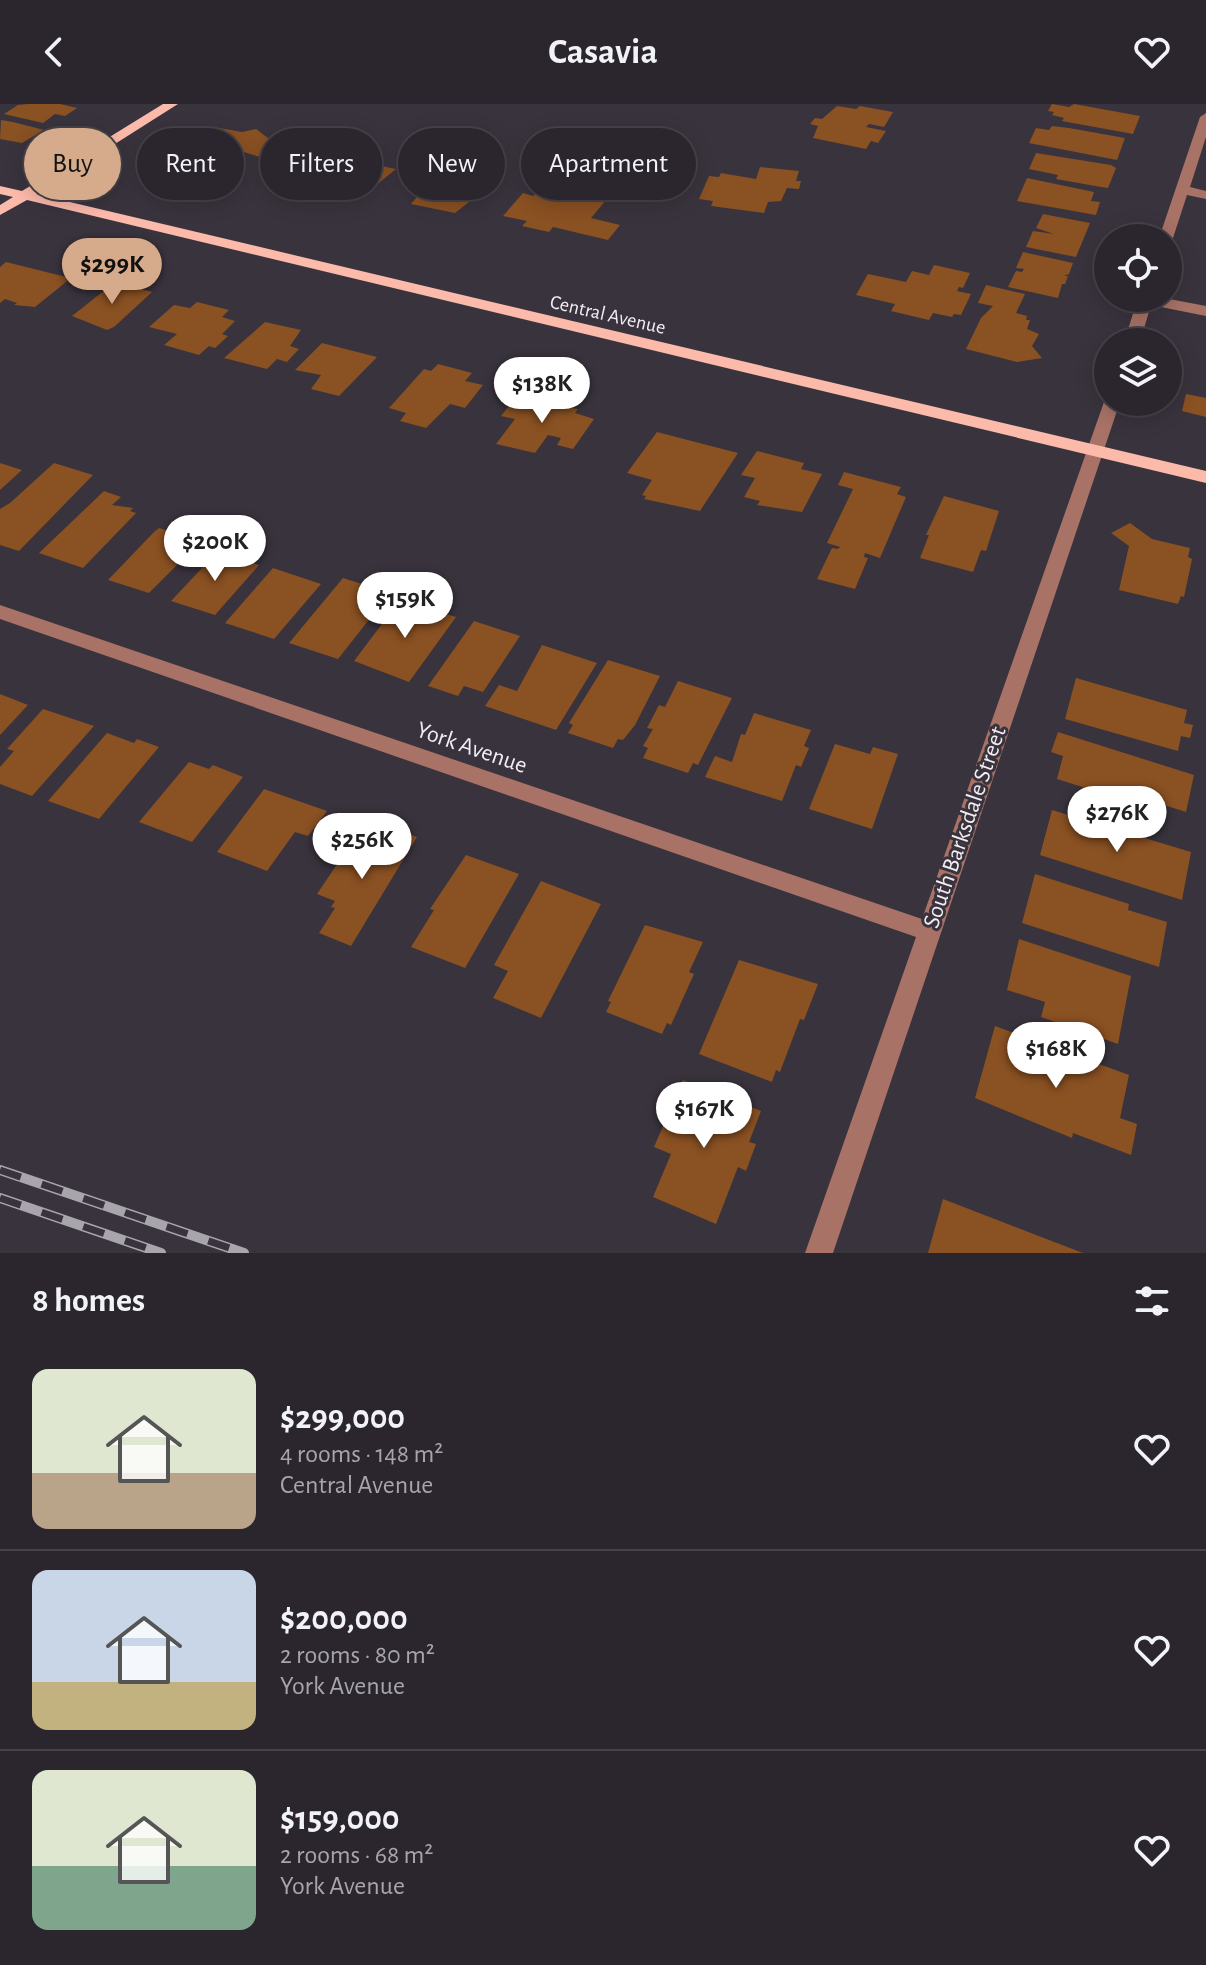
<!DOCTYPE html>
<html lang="en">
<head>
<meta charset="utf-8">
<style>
  :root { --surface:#2b262e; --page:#37323a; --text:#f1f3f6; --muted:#a6a5aa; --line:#47434a; --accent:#d6ab8b }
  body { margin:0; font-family:"Alegreya Sans",sans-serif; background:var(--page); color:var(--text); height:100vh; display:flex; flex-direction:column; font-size:30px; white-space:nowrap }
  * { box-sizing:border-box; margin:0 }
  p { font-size:26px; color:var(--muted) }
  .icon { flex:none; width:44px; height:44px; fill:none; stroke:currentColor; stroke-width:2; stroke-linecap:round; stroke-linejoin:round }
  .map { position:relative; height:1149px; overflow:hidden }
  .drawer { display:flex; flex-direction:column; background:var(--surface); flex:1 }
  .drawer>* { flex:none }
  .banner { position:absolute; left:24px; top:24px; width:800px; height:72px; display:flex; gap:16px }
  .fabs { position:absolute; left:1094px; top:120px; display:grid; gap:16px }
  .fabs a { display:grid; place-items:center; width:88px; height:88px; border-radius:50%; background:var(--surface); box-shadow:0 4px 20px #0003,0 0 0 2px var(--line); font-size:40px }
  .price { position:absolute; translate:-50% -68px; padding:0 18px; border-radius:28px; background:#fff; color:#222; font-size:26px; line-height:52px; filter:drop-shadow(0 2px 4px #0008) }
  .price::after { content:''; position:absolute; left:50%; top:48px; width:24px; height:18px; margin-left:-12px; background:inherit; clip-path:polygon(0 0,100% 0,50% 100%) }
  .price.on { background:var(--accent); color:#111 }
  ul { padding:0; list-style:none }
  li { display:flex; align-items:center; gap:24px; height:200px; padding:0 32px }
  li+li { border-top:2px solid var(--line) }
  li span { display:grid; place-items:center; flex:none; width:224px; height:160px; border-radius:16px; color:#555 }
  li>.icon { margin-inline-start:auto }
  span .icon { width:96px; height:96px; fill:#fffc; stroke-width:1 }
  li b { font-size:34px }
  h2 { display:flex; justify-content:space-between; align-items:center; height:96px; padding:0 32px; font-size:34px }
  .pill { padding:0 28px; border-radius:36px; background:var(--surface); box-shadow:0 4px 20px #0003,0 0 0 2px var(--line); font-size:28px; line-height:72px }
  .pill.on { background:var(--accent); color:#111 }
  header { display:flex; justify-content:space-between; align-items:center; height:104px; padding:0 32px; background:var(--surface); font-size:36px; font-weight:700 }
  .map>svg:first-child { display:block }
  .building { fill:#8a5122 }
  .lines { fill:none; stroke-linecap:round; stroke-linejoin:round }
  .minor { fill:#a87266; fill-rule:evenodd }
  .major { fill:#fcbaab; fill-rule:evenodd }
  .rail-casing { stroke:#a9a5ac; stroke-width:10 }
  .rail { stroke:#39333d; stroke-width:7; stroke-dasharray:22; stroke-linecap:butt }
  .labels { text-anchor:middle; stroke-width:6; stroke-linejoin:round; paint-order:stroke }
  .far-street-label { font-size:20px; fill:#f1edf3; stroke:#39333d }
  .street-label { font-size:24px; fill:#f1edf3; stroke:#39333d }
</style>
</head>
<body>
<header><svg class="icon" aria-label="back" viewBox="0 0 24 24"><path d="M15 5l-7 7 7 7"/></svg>Casavia<svg class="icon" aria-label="heart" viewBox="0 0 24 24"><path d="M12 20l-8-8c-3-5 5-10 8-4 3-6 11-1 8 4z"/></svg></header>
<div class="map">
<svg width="1206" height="1149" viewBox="0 0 1206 1149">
  <rect width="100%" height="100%" fill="#39333d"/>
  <g class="building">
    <path d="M28 0H60L77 4 65 12 55 10 43 19 4 10 18 1Z"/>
    <path d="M1052 0 1069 3 1074 0 1140 12 1133 30 1062 17 1064 14 1052 11 1054 8 1048 7Z"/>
    <path d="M837 2 856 5 860 2 893 8 884 23 869 20 866 23 886 27 878 39 871 37 866 45 813 34 818 22 810 20 815 14 822 15Z"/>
    <path d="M1 16 13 18 44 26 22 39 0 35Z"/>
    <path d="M1052 22 1069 24 1125 34 1117 56 1029 39 1036 24 1049 26Z"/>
    <path d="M214 23 242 28 256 25 268 34 280 26 296 31 263 54 198 34Z"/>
    <path d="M1036 49 1111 61 1116 64 1108 84 1101 83 1056 75 1058 71 1029 65Z"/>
    <path d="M352 56 396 65 369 87 360 85 354 90 334 86 339 81 329 78 331 70Z"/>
    <path d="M443 62 477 71 485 64 505 68 481 95 474 94 455 109 411 100Z"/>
    <path d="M760 63 799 67 796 77H801L799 85 787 84 781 97 768 98 764 109 711 102 713 97 699 95 709 72 719 73 721 69 756 75Z"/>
    <path d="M563 73 580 76 573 90 606 96 591 114 620 121 608 136 553 123 549 128 522 122 527 117 503 112 523 89 533 92 552 74 561 76Z"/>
    <path d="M1027 74 1094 88 1091 97 1100 98 1096 111 1017 97Z"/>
    <path d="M1043 110 1090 119 1076 153 1026 143 1033 127 1054 130 1036 124Z"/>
    <path d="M1023 148 1073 159 1069 170 1064 172H1068L1065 180H1062L1058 194 1008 183 1016 167 1022 168 1024 165 1016 164Z"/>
    <path d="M6 158 50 169 71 174 35 203 14 201 17 199 5 195 0 199V163Z"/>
    <path d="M934 161 970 169 963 184 959 183 957 187 971 190 961 211 954 210 952 213 933 209 929 216 891 207 895 200 856 191 868 170 906 178 912 167 929 171Z"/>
    <path d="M115 178 152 188 114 223 107 226 72 212Z"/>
    <path d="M986 181 1025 190 1016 209 1027 212 1026 216H1030L1027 225 1039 230 1032 242 1042 254 1017 258 966 245 981 214 993 202 978 199Z"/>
    <path d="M197 198 229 206 222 213 235 217 222 230 228 232 215 244 209 242 199 251 164 241 177 230 149 223 174 201 190 204Z"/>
    <path d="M265 218 301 226 290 242 299 245 287 258 277 255 267 265 224 254Z"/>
    <path d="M322 239 377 253 339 292 311 285 321 271 295 266Z"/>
    <path d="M438 260 472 269 465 277 483 281 465 304 450 300 426 324 400 317 406 309 389 304 424 265 431 267Z"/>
    <path d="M1186 290 1206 294V313L1182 307Z"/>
    <path d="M515 294 578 305 575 309 594 315 573 345 557 341 561 334 548 331 535 349 496 340 515 315 501 312Z"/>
    <path d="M657 328 738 349 700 407 644 395 646 392 642 391 652 376 627 369Z"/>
    <path d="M757 347 804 359 801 365 822 370 802 408 757 401 760 397 744 393 755 374 741 371Z"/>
    <path d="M0 359 22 366 0 386Z"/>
    <path d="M54 359 93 371 19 447 0 441V405L10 399Z"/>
    <path d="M844 368 901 383 897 390 906 393 880 454 865 449 864 453 868 454 855 485 817 475 832 444 838 445 840 443 827 439 853 385 838 381Z"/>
    <path d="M104 387 121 393 112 401 133 404 130 407 136 409 83 464 39 449Z"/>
    <path d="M944 392 999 407 986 447 981 446 973 468 920 454 929 431H926Z"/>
    <path d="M1130 419 1152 435 1190 444 1188 453 1192 455 1184 493 1181 492 1178 500 1119 486 1129 442 1111 429Z"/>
    <path d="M180 420 191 423 193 420 204 427 182 456 149 489 108 476 154 428 159 424 172 428Z"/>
    <path d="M217 448 259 461 215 511 171 497Z"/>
    <path d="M273 464 321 480 274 535 225 519Z"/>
    <path d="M343 474 390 489 338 555 289 539Z"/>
    <path d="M400 496 456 513 409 578 354 557Z"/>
    <path d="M474 517 520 532 483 588 464 582 458 592 428 582Z"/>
    <path d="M542 541 597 559 556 626 485 602 499 581 517 587Z"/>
    <path d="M608 556 660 572 635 621 623 636 618 635 613 644 568 629 573 621 569 619Z"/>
    <path d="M1076 574 1187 606 1184 619 1193 621 1190 634 1181 632 1178 647 1065 615Z"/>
    <path d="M678 577 732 594 698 661 693 659 688 669 643 654 648 644 643 642 653 625 647 624 659 601 665 603Z"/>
    <path d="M0 590 28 601 0 631Z"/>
    <path d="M43 605 94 622 32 692 0 680V663L14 647 7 645Z"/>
    <path d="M754 609 811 626 804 642 809 644 801 663 796 661 782 697 705 673 715 652 732 658 741 630 745 631Z"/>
    <path d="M1058 628 1194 671 1186 708 1148 696 1146 703 1057 675 1063 652 1051 648Z"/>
    <path d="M107 629 134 639 137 635 159 643 99 715 48 697Z"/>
    <path d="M835 640 870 650 873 643 898 650 872 725 809 705Z"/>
    <path d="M189 658 209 665 213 661 243 673 192 738 139 718Z"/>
    <path d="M264 685 327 707 308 732 295 728 267 767 217 748Z"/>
    <path d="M1052 706 1191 748 1182 796 1040 751Z"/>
    <path d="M386 722 417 733 351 842 319 829 335 804 331 803 335 797 317 790 358 729 378 736Z"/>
    <path d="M466 751 519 770 465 864 411 843 434 806 430 805Z"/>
    <path d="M1035 770 1129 800 1128 806 1167 818 1159 863 1022 819Z"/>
    <path d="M541 777 601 800 541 914 493 894 508 867 494 861Z"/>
    <path d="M645 821 703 838 689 868 694 870 671 921 667 919 662 930 606 908 611 898 608 897Z"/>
    <path d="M1019 835 1131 872 1118 940 1041 913 1045 898 1007 886Z"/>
    <path d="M739 856 818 880 804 916 800 915 780 968 776 966 772 978 699 950Z"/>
    <path d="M995 922 1129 971 1120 1014 1137 1020 1131 1051 1073 1029 1072 1034 975 994Z"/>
    <path d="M683 976 761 1007 749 1038 756 1040 746 1067 738 1063 716 1120 653 1093 671 1050 654 1043Z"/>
    <path d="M943 1095 1083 1149H928Z"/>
  </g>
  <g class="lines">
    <g class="minor">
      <path d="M1206 9V33L1190 83 1206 87V95L1187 91 1173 134 1168 138V134H1159L1200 13Z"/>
      <path d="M1138 194H1164L1206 202V212L1151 201 1140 238H1124Z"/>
      <path d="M1108 294V298H1120L833 1149H805L916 833 0 515V501L922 815 1104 298Z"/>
    </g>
    <path class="major" d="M163 0H178L36 90 1206 367V379L27 96 0 111V101L13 93 0 90V82L22 87Z"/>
    <g class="rail-casing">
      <g id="rail">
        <path d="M0 1066 244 1149"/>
        <path d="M0 1094 161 1149"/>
      </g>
    </g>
    <use href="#rail" class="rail"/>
  </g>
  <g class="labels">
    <g class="far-street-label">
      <text transform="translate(608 210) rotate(13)" y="7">Central Avenue</text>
    </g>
    <g class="street-label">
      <text transform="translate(472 643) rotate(19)" y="8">York Avenue</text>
      <text transform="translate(964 723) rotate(-71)" y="8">South Barksdale Street</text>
    </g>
  </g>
</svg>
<div class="fabs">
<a><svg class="icon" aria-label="locate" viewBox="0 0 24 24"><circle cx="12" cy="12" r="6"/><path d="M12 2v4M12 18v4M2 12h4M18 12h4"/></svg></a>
<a><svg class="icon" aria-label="layers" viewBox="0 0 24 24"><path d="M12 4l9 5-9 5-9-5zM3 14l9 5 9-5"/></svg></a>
</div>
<b class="price on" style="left:112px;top:202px">$299K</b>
<b class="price" style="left:542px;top:321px">$138K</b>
<b class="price" style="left:215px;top:479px">$200K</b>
<b class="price" style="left:405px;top:536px">$159K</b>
<b class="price" style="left:1117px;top:750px">$276K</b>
<b class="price" style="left:362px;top:777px">$256K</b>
<b class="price" style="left:1056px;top:986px">$168K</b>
<b class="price" style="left:704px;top:1046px">$167K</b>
<div class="banner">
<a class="pill on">Buy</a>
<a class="pill">Rent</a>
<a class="pill">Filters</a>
<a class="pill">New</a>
<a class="pill">Apartment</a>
</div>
</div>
<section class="drawer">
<h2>8 homes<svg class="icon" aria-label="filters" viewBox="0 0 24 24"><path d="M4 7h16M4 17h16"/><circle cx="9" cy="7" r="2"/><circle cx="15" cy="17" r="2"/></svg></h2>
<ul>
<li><span style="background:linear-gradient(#dfe7d0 65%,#b9a48a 0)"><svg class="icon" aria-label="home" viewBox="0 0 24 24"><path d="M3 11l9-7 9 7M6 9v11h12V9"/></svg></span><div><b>$299,000</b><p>4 rooms · 148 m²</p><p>Central Avenue</p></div><svg class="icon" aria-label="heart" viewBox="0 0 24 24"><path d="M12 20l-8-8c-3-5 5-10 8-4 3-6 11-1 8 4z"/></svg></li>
<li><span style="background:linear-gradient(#c9d6e8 70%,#c2b280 0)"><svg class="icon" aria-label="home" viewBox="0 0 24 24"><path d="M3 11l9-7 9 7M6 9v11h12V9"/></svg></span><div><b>$200,000</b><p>2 rooms · 80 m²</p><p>York Avenue</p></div><svg class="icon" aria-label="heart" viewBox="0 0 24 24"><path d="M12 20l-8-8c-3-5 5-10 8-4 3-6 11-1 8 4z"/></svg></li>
<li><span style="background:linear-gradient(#dfe7d0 60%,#7fa58c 0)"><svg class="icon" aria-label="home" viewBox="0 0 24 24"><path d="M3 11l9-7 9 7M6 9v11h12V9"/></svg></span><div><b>$159,000</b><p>2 rooms · 68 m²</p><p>York Avenue</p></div><svg class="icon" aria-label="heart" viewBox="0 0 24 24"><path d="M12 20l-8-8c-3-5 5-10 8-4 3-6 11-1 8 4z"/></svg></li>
</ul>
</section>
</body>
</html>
